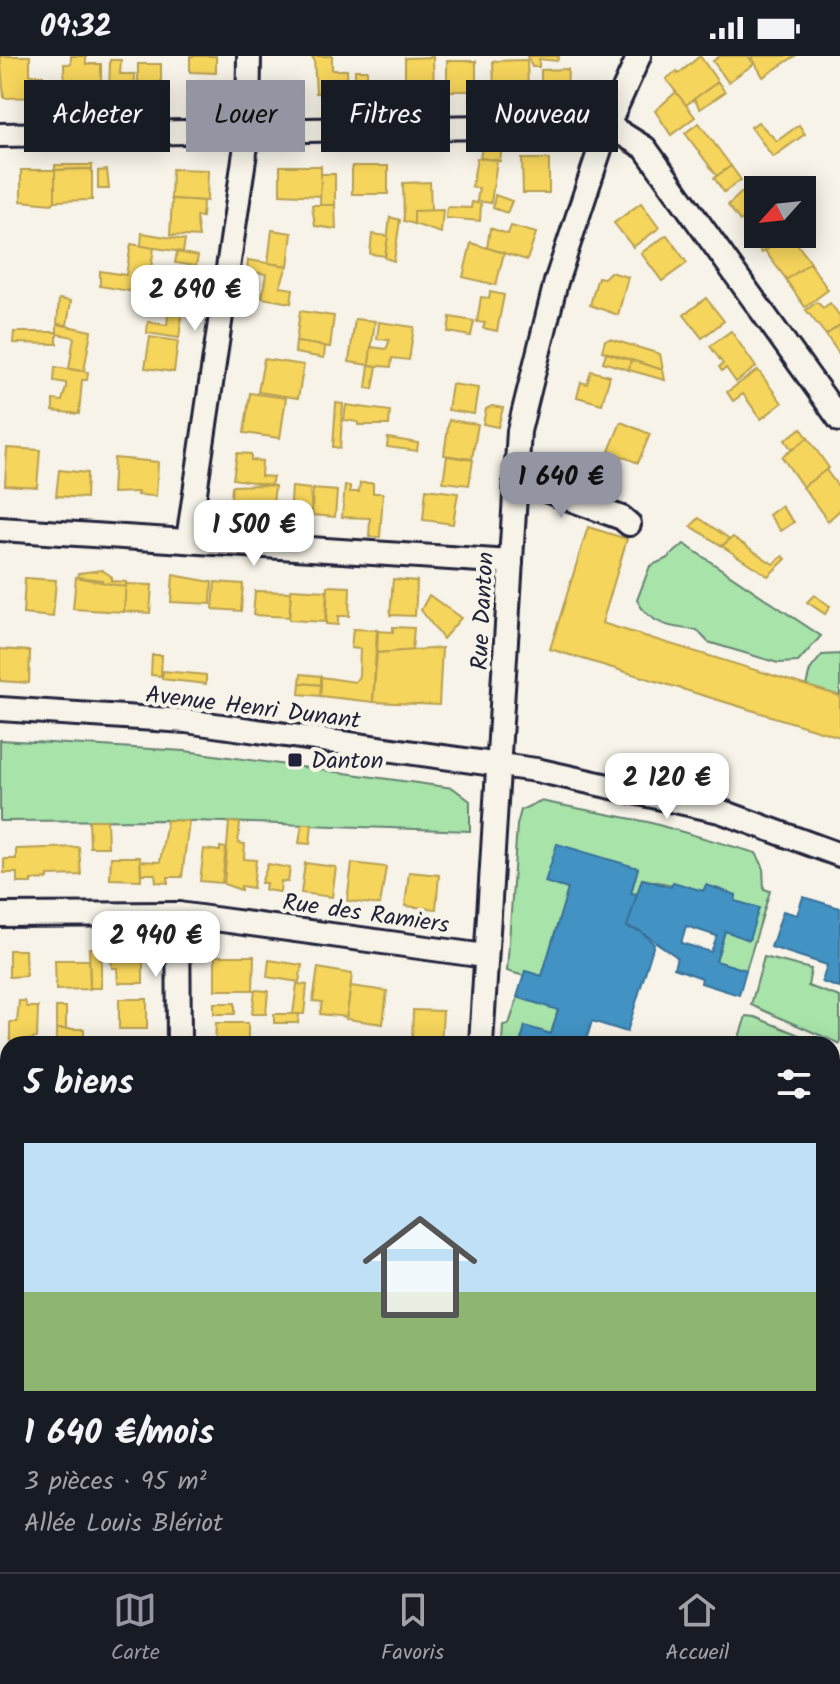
<!DOCTYPE html>
<html lang="fr">
<head>
<meta charset="utf-8">
<style>
  :root { --surface:#171b24; --page:#242831; --text:#f1f3f6; --muted:#9ea1a6; --line:#363941; --accent:#9495a2 }
  body { margin:0; font-family:Kalam,sans-serif; background:var(--page); color:var(--text); height:100vh; display:flex; flex-direction:column; font-size:30px; white-space:nowrap }
  * { box-sizing:border-box; margin:0 }
  p { font-size:26px; color:var(--muted) }
  .icon { flex:none; width:44px; height:44px; fill:none; stroke:currentColor; stroke-width:2; stroke-linecap:round; stroke-linejoin:round }
  .map { position:relative; flex:1; overflow:hidden }
  .panel { position:absolute; left:0px; top:980px; width:840px; height:536px; display:flex; flex-direction:column; background:var(--surface); border-radius:24px 24px 0 0; box-shadow:0 4px 20px #0003 }
  .panel>* { flex:none }
  .banner { position:absolute; left:24px; top:24px; width:792px; height:72px; display:flex; gap:16px }
  .needle { width:52px; rotate:243deg }
  .controls { position:absolute; left:744px; top:120px; display:grid; gap:16px }
  .controls a { display:grid; place-items:center; width:72px; height:72px; border-radius:0px; background:var(--surface); box-shadow:0 4px 20px #0003; font-size:40px }
  .price { position:absolute; translate:-50% -68px; padding:0 18px; border-radius:16px; background:#fff; color:#222; font-size:26px; line-height:52px; filter:drop-shadow(0 2px 4px #0008) }
  .price::after { content:''; position:absolute; left:50%; top:48px; width:24px; height:18px; margin-left:-12px; background:inherit; clip-path:polygon(0 0,100% 0,50% 100%) }
  .price.on { background:var(--accent); color:#111 }
  ul { padding:0; list-style:none }
  li { display:grid; align-content:center; gap:16px; height:424px; padding:0 24px }
  li+li { border-top:2px solid var(--line) }
  li span { display:grid; place-items:center; height:248px; border-radius:0px; color:#555 }
  li>.icon { margin-inline-start:auto }
  span .icon { width:144px; height:144px; fill:#fffc; stroke-width:1 }
  li b { font-size:34px }
  h2 { display:flex; justify-content:space-between; align-items:center; height:96px; padding:0 24px; font-size:34px }
  .chip { padding:0 28px; border-radius:0px; background:var(--surface); box-shadow:0 4px 20px #0003; font-size:28px; line-height:72px }
  .chip.on { background:var(--accent); color:#111 }
  .status { display:flex; justify-content:space-between; align-items:center; height:56px; padding:0 40px; background:var(--surface); direction:ltr }
  .status svg { height:22px; fill:currentColor }
  .dock { display:flex; justify-content:space-around; align-items:center; height:112px; border-top:2px solid var(--line); background:var(--surface); font-size:22px; color:var(--muted) }
  .dock a { display:grid; justify-items:center; gap:4px }
  .dock .on { color:var(--accent) }
  .map>svg:first-child { display:block }
  .green { fill:#a8e3a9; stroke:#658272; stroke-width:2 }
  .homes { fill:#f6d55c; stroke:#b69f52; stroke-width:2 }
  .schools { fill:#4393c3; stroke:#39719a; stroke-width:2; fill-rule:evenodd }
  .lines { fill:none; stroke-linecap:round; stroke-linejoin:round }
  .street-casing { stroke:#22223b; stroke-width:28 }
  .street { stroke:#f7f3e8; stroke-width:22 }
  .poi-dot { fill:#22223b; stroke:#f7f3e8; stroke-width:3 }
  .labels { text-anchor:middle; stroke-width:8; stroke-linejoin:round; paint-order:stroke }
  .street-label { font-size:24px; fill:#22223b; stroke:#f7f3e8 }
  .poi-label { font-size:24px; fill:#22223b; stroke:#f7f3e8; text-anchor:start }
</style>
</head>
<body>
<div class="status"><b>09:32</b><svg viewBox="0 0 49 12"><path d="M0 12V9h3v3zM5 12V6h3v6zM10 12V3h3v9zM15 12V0h3v12zM26 1h20v11H26zM47 4h2v5h-2z"/></svg></div>
<div class="map">
<svg width="840" height="1516" viewBox="0 0 840 1516">
  <rect width="100%" height="100%" fill="#f7f3e8"/>
  <filter id="ink" filterUnits="userSpaceOnUse"><feTurbulence type="fractalNoise" baseFrequency=".0125" numOctaves="2"/><feDisplacementMap in="SourceGraphic" scale="16" xChannelSelector="R" yChannelSelector="G"/><feConvolveMatrix kernelMatrix="1 2 1 2 8 2 1 2 1" color-interpolation-filters="sRGB"/></filter>
  <g filter="url(#ink)">
    <g class="green">
      <path d="M684 488 821 580 798 606 778 607 708 586 697 574C673 572 649 569 637 544L650 510 668 502Z"/>
      <path d="M840 598V640L806 630 810 614 822 599Z"/>
      <path d="M0 684 185 695 453 732 470 745V775L167 764 0 765Z"/>
      <path d="M540 745 648 766 756 797 763 810 764 833 770 835 746 914 716 905 725 875 749 883 758 852 735 845 736 839 706 829 703 835 642 823 637 838 631 837 638 812 546 826 568 833 542 920 525 915 524 920 507 915 517 769 521 754Z"/>
      <path d="M764 901 811 913 808 930 840 941V988L751 949Z"/>
      <path d="M518 941 558 954 551 978 525 971 520 988H502L503 969 509 968Z"/>
      <path d="M746 960 755 961 821 988H737Z"/>
    </g>
    <g class="homes">
      <path d="M0 0H30V19H43L44 41 4 42Z"/>
      <path d="M71 0H86V8H101V37L65 41 64 8H71Z"/>
      <path d="M190 0H216V17L190 16Z"/>
      <path d="M310 0H332V14H347L348 37H316L314 3Z"/>
      <path d="M527 0H559L557 5 539 3V11H532Z"/>
      <path d="M700 0 718 26 686 49 666 23 677 15 678 18Z"/>
      <path d="M720 0H748L754 8 728 26 713 5Z"/>
      <path d="M751 0H795L763 21Z"/>
      <path d="M433 1 434 35H405V2Z"/>
      <path d="M110 4H121L120 18H135L134 40H109Z"/>
      <path d="M527 4 528 34 494 35 493 5Z"/>
      <rect x="447" y="5" width="29" height="30"/>
      <rect x="138" y="8" width="23" height="33"/>
      <path d="M568 13 567 37 541 38V14Z"/>
      <rect x="355" y="14" width="12" height="23"/>
      <path d="M718 26 725 36 700 53 694 43Z"/>
      <path d="M676 36 695 61 671 79 655 55Z"/>
      <path d="M758 66 777 85 799 69 805 78 773 101 751 71Z"/>
      <path d="M699 67 731 110 717 120 685 77Z"/>
      <path d="M502 89 500 105 480 102 482 90Z"/>
      <path d="M477 102 497 104 491 147 477 145 479 132 472 131Z"/>
      <path d="M522 103H549V137H523Z"/>
      <path d="M55 109H92V113L55 114Z"/>
      <path d="M280 110H321V140L280 138Z"/>
      <rect x="352" y="110" width="36" height="28"/>
      <path d="M731 110 741 124 724 136 714 122Z"/>
      <path d="M92 113V144L55 145V114Z"/>
      <path d="M172 113 208 114 207 145 171 143Z"/>
      <path d="M21 114H55V145L52 148 21 145Z"/>
      <path d="M107 114 109 133H98V115Z"/>
      <path d="M321 118H335V149H320Z"/>
      <path d="M430 126 431 155H414V168L404 165 403 127Z"/>
      <path d="M753 126 758 132 766 127 772 134H758V152L740 165 728 149Z"/>
      <path d="M495 139 512 145 507 157 493 152Z"/>
      <path d="M172 143 203 145 202 161 196 160 199 181 170 179Z"/>
      <path d="M472 146 481 148 480 165 446 162 447 151 471 152Z"/>
      <path d="M641 147 659 172 633 191 614 167Z"/>
      <path d="M312 149H335L336 173 315 170Z"/>
      <path d="M443 154 441 177 414 168V155Z"/>
      <path d="M390 161 400 164 394 205 385 202Z"/>
      <path d="M758 169V178H785L762 197 747 177Z"/>
      <path d="M511 170 536 177 527 204 487 192 490 172 508 178Z"/>
      <path d="M272 174 292 177 288 210 268 207Z"/>
      <path d="M142 177 185 184 183 196 141 190Z"/>
      <path d="M372 178 388 180 385 200 370 198Z"/>
      <path d="M790 178 811 207 787 224 765 195Z"/>
      <path d="M667 179 687 207 662 225 641 197Z"/>
      <path d="M471 187 504 197 496 229 463 221Z"/>
      <path d="M131 188 154 192 147 238 100 230V215L126 219Z"/>
      <path d="M177 196 198 200 196 210 175 207Z"/>
      <path d="M248 204 287 210 280 231 293 233 291 247 262 242 266 218 247 215Z"/>
      <path d="M810 207 828 234 805 251 786 224Z"/>
      <path d="M610 216 628 221 618 259 590 249 598 221 604 222Z"/>
      <path d="M490 236 504 239 497 275 483 272 485 267 477 266 481 241 489 242Z"/>
      <path d="M706 242 724 265 702 282 684 259Z"/>
      <path d="M59 243 71 245 67 269 57 268Z"/>
      <path d="M817 246 823 252 830 247 840 260V269L826 279 806 254Z"/>
      <path d="M169 249 183 250 179 282 147 277 148 266 167 269Z"/>
      <path d="M300 255 334 260 330 291 296 286Z"/>
      <path d="M450 261 474 265 471 280 448 276Z"/>
      <path d="M355 263 375 265 369 309 349 306Z"/>
      <path d="M379 266 414 271 409 304 392 302 391 311 369 309 371 291 386 293 388 289 389 284 377 283Z"/>
      <path d="M57 268 91 275 84 315 69 313 74 281 57 278Z"/>
      <path d="M840 269V299L826 279Z"/>
      <path d="M731 275 756 311 736 326 726 312 722 315 719 311 723 308 710 290Z"/>
      <path d="M14 276H57V288L13 287Z"/>
      <path d="M150 281 178 285 174 316 145 312Z"/>
      <path d="M610 283 660 298 663 314 602 295 605 284Z"/>
      <path d="M296 286 325 290 324 302 295 297Z"/>
      <path d="M606 297 631 304 629 314 603 306Z"/>
      <path d="M264 303 304 309 298 342 258 336Z"/>
      <path d="M631 304 663 314 665 324 629 314Z"/>
      <path d="M369 309 377 310 373 333 366 332Z"/>
      <path d="M55 311 88 316 87 324H82L79 358 53 355V344L62 345 66 331V327L54 325Z"/>
      <path d="M758 314 782 347 761 363 743 338 733 345 727 336Z"/>
      <path d="M591 315 610 320 602 348 577 341 581 326 587 328Z"/>
      <path d="M452 328 478 332 474 358 448 354Z"/>
      <path d="M250 337 286 342 280 382 244 377Z"/>
      <path d="M336 347 343 348 340 392 333 391Z"/>
      <path d="M346 349 390 355 389 369H358V366L344 364Z"/>
      <path d="M492 350 503 352 498 371 483 368 486 353Z"/>
      <path d="M449 364 478 368 472 403 444 399Z"/>
      <path d="M621 366 650 378 638 407 609 395Z"/>
      <path d="M801 372 808 382 792 394 785 384Z"/>
      <path d="M388 382 418 387 417 395 387 391Z"/>
      <path d="M808 382 829 412 803 431 782 401Z"/>
      <path d="M7 392 40 394 37 431 5 429Z"/>
      <path d="M237 397 251 398V404L262 405 261 420 273 421 271 429 233 423Z"/>
      <path d="M447 400 473 404 469 429 443 426Z"/>
      <path d="M114 402 158 406 156 440 137 439 138 436 112 437Z"/>
      <path d="M59 414 87 417 86 442 56 440Z"/>
      <path d="M826 414 840 433V454L828 465 803 431Z"/>
      <path d="M360 427H373V437H383L380 481H369L370 462 342 461 345 430H350V436H359Z"/>
      <path d="M261 429 275 430 273 447 259 446 258 457 230 455 232 430Z"/>
      <path d="M292 431 310 433 312 459 290 458Z"/>
      <path d="M313 433 337 435 335 461 312 459Z"/>
      <path d="M426 433 458 437 453 468 423 464Z"/>
      <path d="M781 450 794 466 781 475 769 459Z"/>
      <path d="M699 462 730 483 722 490 691 470Z"/>
      <path d="M588 471 627 483 602 567 840 640V681L550 593Z"/>
      <path d="M733 481 773 508 783 500 786 503 768 520 722 490Z"/>
      <path d="M102 514 111 520V525L126 526V531L101 529 102 524 78 521 79 517Z"/>
      <path d="M173 519 212 526 211 548 171 546Z"/>
      <path d="M76 521 126 531 124 556 73 553Z"/>
      <path d="M25 522 56 524 53 561 23 558Z"/>
      <path d="M393 523 417 525 415 560 390 559Z"/>
      <path d="M215 526 243 528 241 555 213 553Z"/>
      <path d="M126 528 152 529 150 557 124 555Z"/>
      <path d="M328 530 350 531 349 560H338V569L326 568Z"/>
      <path d="M291 533 327 535 325 566 289 564Z"/>
      <path d="M255 535 291 536 289 561 253 559Z"/>
      <path d="M429 539 461 562 443 583 421 554Z"/>
      <path d="M814 539 830 550 825 558 807 546Z"/>
      <path d="M393 571 414 572 412 595 377 597 378 575 393 576Z"/>
      <path d="M353 573 377 574 373 646 320 640 321 621 355 626 359 620 360 593 351 592Z"/>
      <path d="M442 592 439 649 373 646 377 597Z"/>
      <path d="M0 593 30 595 29 627 0 625Z"/>
      <path d="M152 599H162L161 620 151 619Z"/>
      <path d="M163 615 206 619V628L162 623Z"/>
      <path d="M301 618 321 620V629L300 627Z"/>
      <path d="M300 627 321 629 320 640 299 638Z"/>
      <path d="M89 764H107L108 791H90Z"/>
      <path d="M167 764 189 765 182 821H168V827L156 826 155 818H141L140 805 160 806Z"/>
      <path d="M229 766 240 767 238 787 245 788 244 803 256 804 253 832 241 830V834L224 828Z"/>
      <path d="M302 768H312L310 788 299 787Z"/>
      <path d="M79 791 81 819 48 820V823L31 824V827H17V817H4V803H16V793Z"/>
      <path d="M220 791 226 792 222 827 200 825 204 793 220 795Z"/>
      <path d="M111 801H140L141 824 110 823Z"/>
      <path d="M305 807 336 811 332 841 301 837Z"/>
      <path d="M352 807 386 811 380 849 347 845Z"/>
      <path d="M268 808 290 812 288 826 281 825 280 836 265 834 266 827H261Z"/>
      <path d="M409 816 439 819 436 853 405 850Z"/>
      <path d="M117 891H143V927H118L117 912H112L111 904H117Z"/>
      <path d="M89 892H101V932H90Z"/>
      <path d="M9 894H25L26 920 9 921Z"/>
      <path d="M215 900H254L253 934H215Z"/>
      <path d="M55 904H89L90 933 56 934Z"/>
      <path d="M269 904 302 909 299 926 267 921Z"/>
      <path d="M318 912 352 918 347 961 320 958 322 946 313 945Z"/>
      <path d="M297 928 307 929 304 958H293Z"/>
      <path d="M351 930 387 935 383 968 346 963Z"/>
      <path d="M255 934 268 935 266 958H252Z"/>
      <rect x="119" y="943" width="28" height="30"/>
      <path d="M19 945H25L27 951H38L37 982 10 988V966H17Z"/>
      <rect x="214" y="947" width="21" height="11"/>
      <rect x="56" y="951" width="10" height="22"/>
      <path d="M413 954 443 955 441 988H412Z"/>
      <path d="M274 958H299L298 967H274Z"/>
      <path d="M216 967H248V988H215Z"/>
      <rect x="56" y="973" width="28" height="12"/>
      <path d="M0 1035H8V1060L0 1058Z"/>
      <path d="M840 1237V1274H832V1238Z"/>
      <path d="M840 1425V1456H832V1426Z"/>
      <path d="M0 1507 24 1508 23 1516H0Z"/>
      <rect x="368" y="1508" width="24" height="8"/>
    </g>
    <g class="schools">
      <path d="M557 788 638 812 631 837 637 838 627 871 640 875 654 888 627 976 592 965 585 988H520L525 970 551 978 558 954 517 941 525 915 542 920 568 833 545 826Z"/>
      <path d="M642 823 671 831 673 826 703 835 706 829 736 839 735 845 759 852 749 884 725 875 716 905 746 914 739 939 701 927 702 922 674 912 677 901 640 875 627 871ZM686 870 717 880 711 896 681 887Z"/>
      <path d="M803 841 840 852V932L822 926 827 909 771 891 783 855 797 859Z"/>
      <path d="M838 1069 840 1136 838 1137 832 1133V1073Z"/>
    </g>
    <g class="lines">
      <g class="street-casing">
        <g id="street">
          <path d="M0 79 608 69 645 92 840 364"/>
          <path d="M515 423 622 462 629 468"/>
          <path d="M0 473 511 506"/>
          <path d="M188 484 248 76 249 0"/>
          <path d="M0 653 186 665 536 714 720 755 840 799"/>
          <path d="M178 858 179 988"/>
          <path d="M0 859 178 858 485 900"/>
          <path d="M481 988 519 375 556 226 608 69 639 0"/>
          <path d="M832 1336 840 1335"/>
          <path d="M182 1508 183 1516"/>
          <path d="M471 1508V1516"/>
        </g>
      </g>
      <use href="#street" class="street"/>
    </g>
  </g>
  <rect class="poi-dot" x="287" y="696" width="16" height="16" rx="4"/>
  <g class="labels">
    <g class="street-label">
      <text transform="translate(482 555) rotate(-87)" y="8">Rue Danton</text>
      <text transform="translate(253 651) rotate(7)" y="8">Avenue Henri Dunant</text>
      <text transform="translate(366 857) rotate(8)" y="8">Rue des Ramiers</text>
    </g>
    <g class="poi-label">
      <text x="311" y="712">Danton</text>
    </g>
  </g>
</svg>
<div class="controls">
<a><svg class="needle" viewBox="-14 -14 28 28"><path d="M0-13l5 13h-10z" fill="#e53935"/><path d="M0 13l5-13h-10z" fill="#9ea1a6"/></svg></a>
</div>
<b class="price" style="left:195px;top:277px">2 690 €</b>
<b class="price on" style="left:561px;top:464px">1 640 €</b>
<b class="price" style="left:254px;top:512px">1 500 €</b>
<b class="price" style="left:667px;top:765px">2 120 €</b>
<b class="price" style="left:156px;top:923px">2 940 €</b>
<div class="banner">
<a class="chip">Acheter</a>
<a class="chip on">Louer</a>
<a class="chip">Filtres</a>
<a class="chip">Nouveau</a>
</div>
<section class="panel">
<h2>5 biens<svg class="icon" aria-label="filters" viewBox="0 0 24 24"><path d="M4 7h16M4 17h16"/><circle cx="9" cy="7" r="2"/><circle cx="15" cy="17" r="2"/></svg></h2>
<ul>
<li><span style="background:linear-gradient(#bfe0f5 60%,#8fb573 0)"><svg class="icon" aria-label="home" viewBox="0 0 24 24"><path d="M3 11l9-7 9 7M6 9v11h12V9"/></svg></span><div><b>1 640 €/mois</b><p>3 pièces · 95 m²</p><p>Allée Louis Blériot</p></div></li>
</ul>
</section>
</div>
<nav class="dock">
<a class="on"><svg class="icon" aria-label="map" viewBox="0 0 24 24"><path d="M3 6l6-2 6 2 6-2v14l-6 2-6-2-6 2zM9 4v14M15 6v14"/></svg>Carte</a>
<a><svg class="icon" aria-label="saved" viewBox="0 0 24 24"><path d="M7 4h10v16l-5-4-5 4z"/></svg>Favoris</a>
<a><svg class="icon" aria-label="home" viewBox="0 0 24 24"><path d="M3 11l9-7 9 7M6 9v11h12V9"/></svg>Accueil</a>
</nav>
</body>
</html>
